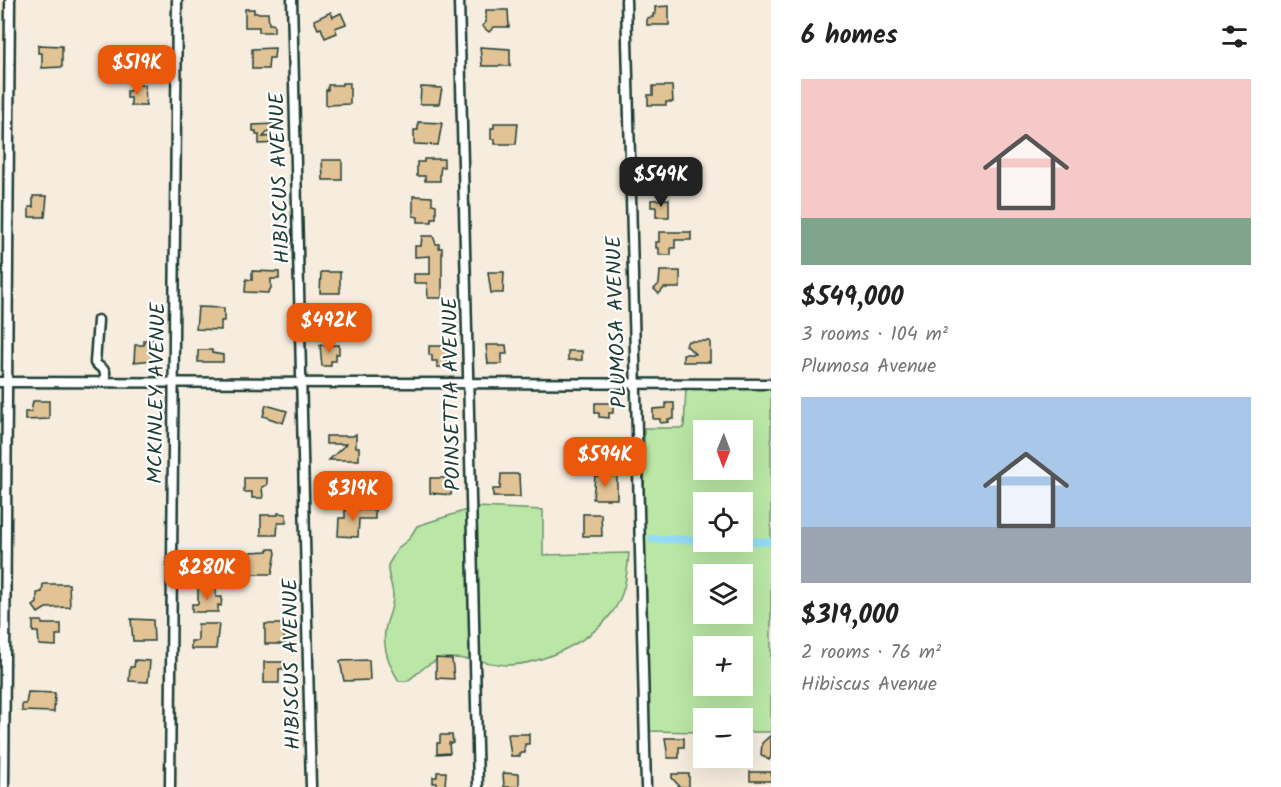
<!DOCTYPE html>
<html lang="en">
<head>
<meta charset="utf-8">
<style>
  :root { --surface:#fff; --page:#f6f6f6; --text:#222; --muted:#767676; --accent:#ea580c }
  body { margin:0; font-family:Kalam,sans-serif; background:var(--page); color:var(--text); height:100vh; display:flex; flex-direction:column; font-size:22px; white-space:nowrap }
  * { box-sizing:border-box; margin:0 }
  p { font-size:20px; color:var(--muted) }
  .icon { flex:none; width:33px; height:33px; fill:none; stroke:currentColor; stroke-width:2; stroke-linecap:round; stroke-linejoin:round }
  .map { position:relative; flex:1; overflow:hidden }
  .side { display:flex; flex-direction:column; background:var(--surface); width:510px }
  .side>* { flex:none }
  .needle { width:39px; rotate:181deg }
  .buttons { position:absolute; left:693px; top:420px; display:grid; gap:12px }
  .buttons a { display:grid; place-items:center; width:60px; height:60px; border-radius:0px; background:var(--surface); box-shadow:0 6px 24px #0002; font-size:30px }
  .price { position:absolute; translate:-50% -51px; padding:0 14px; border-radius:12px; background:var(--accent); color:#fff; font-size:20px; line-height:39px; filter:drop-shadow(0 2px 3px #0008) }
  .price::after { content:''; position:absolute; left:50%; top:36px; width:18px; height:14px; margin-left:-9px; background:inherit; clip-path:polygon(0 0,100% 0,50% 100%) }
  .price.active { background:#222; color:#fff }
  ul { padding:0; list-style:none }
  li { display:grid; align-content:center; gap:12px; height:318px; padding:0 30px }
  li span { display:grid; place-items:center; height:186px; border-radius:0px; color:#555 }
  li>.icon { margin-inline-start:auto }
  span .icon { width:108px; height:108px; fill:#fffc; stroke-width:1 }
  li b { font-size:26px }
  h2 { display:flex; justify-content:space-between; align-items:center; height:72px; padding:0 30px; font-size:26px }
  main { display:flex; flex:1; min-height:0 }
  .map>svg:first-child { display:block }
  .green { fill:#bae7a5; stroke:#6c926c; stroke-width:1.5; fill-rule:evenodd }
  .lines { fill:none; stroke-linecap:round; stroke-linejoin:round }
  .canal { stroke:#93dcf5; stroke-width:8 }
  .building { fill:#e2c395; stroke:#1f3d34; stroke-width:1.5 }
  .minor-casing { stroke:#1f3d34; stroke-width:13 }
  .minor { stroke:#fff; stroke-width:8 }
  .labels { text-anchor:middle; stroke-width:4.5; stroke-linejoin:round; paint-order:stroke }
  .street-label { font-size:21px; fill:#1f3d34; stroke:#fff }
</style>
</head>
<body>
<main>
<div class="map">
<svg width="771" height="787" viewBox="0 0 771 787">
  <rect width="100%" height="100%" fill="#f6eddf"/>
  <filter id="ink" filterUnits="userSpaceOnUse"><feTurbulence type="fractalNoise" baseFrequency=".0167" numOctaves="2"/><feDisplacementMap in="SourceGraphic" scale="12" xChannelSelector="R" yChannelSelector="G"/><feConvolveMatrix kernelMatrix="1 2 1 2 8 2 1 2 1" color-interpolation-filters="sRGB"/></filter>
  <g filter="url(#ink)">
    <g class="green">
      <path d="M686 388 771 389V732H743L742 718H704L703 732 645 731 644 428H684ZM704 430H742V470H704ZM704 502H742V542H704ZM704 574H742V614H704ZM704 646H742V686H704Z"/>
      <path d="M476 507 543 510V555L629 553C627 575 625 597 611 614 590 642 540 665 506 665 486 664 460 655 442 659 426 662 420 673 407 681H399C387 662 380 640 388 619 391 611 393 605 393 596 393 585 387 576 388 565L398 548 409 539 417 526Z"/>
    </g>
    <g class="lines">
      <g class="canal">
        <path d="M652 539 704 540"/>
        <path d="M742 541 771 542"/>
      </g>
    </g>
    <g class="building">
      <path d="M669 6V25H647V18L653 17V14H655V7Z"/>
      <path d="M245 9H254V13H268L269 24H274V32H259V27H245Z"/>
      <path d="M486 10H508L509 27H494L489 32 482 26 486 22Z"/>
      <path d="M331 12 333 17 341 13 346 24 335 28 337 33 325 38 321 28 318 29 314 20Z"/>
      <path d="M38 45 62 46V67L42 68V53H38Z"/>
      <path d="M480 47 510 49V66H482Z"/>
      <path d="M275 48 274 58H269L268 69H252V49Z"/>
      <path d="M342 83H350V104L326 105V90H328V85H342Z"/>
      <path d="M131 85H145L146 106H131V98H127V91H131Z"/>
      <path d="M653 86H672L673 102H666V105H648V95H653Z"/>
      <path d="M421 87 442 88 439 104H420Z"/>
      <path d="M418 122 442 123 438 145 414 144V130H418Z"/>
      <path d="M494 123H518L516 144H495V139H491V128H494Z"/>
      <path d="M275 124 263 137 277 136V143L259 144V135H256V131H253V125Z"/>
      <path d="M424 159H444V167H441L440 173V181H425V176H417V162H424Z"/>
      <path d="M322 160H342V180H323Z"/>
      <path d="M33 196H47L45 217H29V207H33Z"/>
      <path d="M413 196 432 197V204L436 205V218H432V222H418V217L413 216Z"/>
      <path d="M669 199V217H656V207H651V200Z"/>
      <path d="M659 232H691V240H675V248H671V255H659V248H656V242H659Z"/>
      <path d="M422 236H433L436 244H439V248H442V298H428L427 283H414V274H430V256L415 257V246H421Z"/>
      <path d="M252 271 279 272V279H271V288L268 293 245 292 246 279 252 280Z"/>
      <path d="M660 271H680V288H664L659 294 654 289 659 284Z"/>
      <path d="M321 272H340V293H320Z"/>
      <path d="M488 272H504L503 293H491Z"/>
      <path d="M198 307 224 308V321H221V330L196 329Z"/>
      <path d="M144 340H155L154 360 134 362 135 345H144Z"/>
      <path d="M688 341H710V362H683V354H695L686 345Z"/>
      <path d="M320 345H339V354H336V361H331V366H322Z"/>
      <path d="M486 345H506L507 354H502V364H488Z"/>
      <path d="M429 346H449L447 367H437V361H432V355H429Z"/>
      <path d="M198 350H212V353L223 355V362H198Z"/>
      <rect x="568" y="351" width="14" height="9"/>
      <path d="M33 401H49V419L25 420V412H31Z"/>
      <path d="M595 403H613V413H609V418L599 417V413H595Z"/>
      <path d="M666 403H674V419H668L669 422 660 423V419H653V409L666 408Z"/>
      <path d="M266 405 287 411 283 423 263 416Z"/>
      <path d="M356 434V447H359V460H329L346 444H326V436H353Z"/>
      <path d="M501 474H519L520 497H493V489H500Z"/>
      <path d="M595 476H617V499H593Z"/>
      <path d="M244 478H267V485L262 487 263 498H252V492H244Z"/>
      <path d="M430 478H453L451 495 430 493Z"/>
      <path d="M345 510H375V519H359L358 537 338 536 339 518H345Z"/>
      <path d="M278 513 286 514V523H278L277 535H261V515H278Z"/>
      <path d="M583 514H601L602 536H583Z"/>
      <path d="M268 549H275L276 553 272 574H245V559H251V552L268 551Z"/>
      <path d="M43 584H69L70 607 46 608 38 613 33 606 37 603V593L42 592Z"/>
      <path d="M198 587H216V597H222L221 606 218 605V612H192V604H198Z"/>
      <path d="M131 619 153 620 154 641H133Z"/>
      <path d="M33 621H42V624H61V635H56V646L39 645 38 632H33Z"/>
      <path d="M198 624H219L216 649H191V641H198Z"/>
      <path d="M265 624H283L285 644H265Z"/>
      <path d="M436 658 452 659 454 679 436 678Z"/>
      <path d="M135 660 150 661 148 682 129 681 130 667H134Z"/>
      <path d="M369 660 370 680 344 681 340 661Z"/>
      <path d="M264 662H283V669H279V683H264Z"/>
      <path d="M28 692 55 693 54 712 22 711V704H26Z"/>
      <path d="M508 734H529V744H525V753H520V756H511Z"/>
      <path d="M440 735H452L453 743H449L450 753 437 754V743H440Z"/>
      <path d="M771 735V757L769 760 761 755 762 743Z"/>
      <path d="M665 738H684V747H679V758H668Z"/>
      <path d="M437 772H446L445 787H437V783H433V777H437Z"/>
      <rect x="750" y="772" width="21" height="9"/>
      <path d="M503 773 519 774V787H504Z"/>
      <path d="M672 774H689V787H680L672 778Z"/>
    </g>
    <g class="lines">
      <g class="minor-casing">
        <g id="minor">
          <path d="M292 0 311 787"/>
          <path d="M459 0 478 787"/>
          <path d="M626 0 646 787"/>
          <path d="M98 320 95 363 105 371V382"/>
          <path d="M0 382 771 384"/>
          <path d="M4 787 10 0"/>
          <path d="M170 787 177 0"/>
        </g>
      </g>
      <use href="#minor" class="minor"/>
    </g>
  </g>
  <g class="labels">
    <g class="street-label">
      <text transform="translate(279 178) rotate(-92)" y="7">HIBISCUS AVENUE</text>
      <text transform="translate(616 322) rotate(-92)" y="7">PLUMOSA AVENUE</text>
      <text transform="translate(156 393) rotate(-89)" y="7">MCKINLEY AVENUE</text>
      <text transform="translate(451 394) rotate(-91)" y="7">POINSETTIA AVENUE</text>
      <text transform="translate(291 664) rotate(-91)" y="7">HIBISCUS AVENUE</text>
    </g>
  </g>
</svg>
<div class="buttons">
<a><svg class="needle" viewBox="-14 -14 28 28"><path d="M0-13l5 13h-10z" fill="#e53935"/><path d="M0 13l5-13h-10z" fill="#767676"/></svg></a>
<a><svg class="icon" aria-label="locate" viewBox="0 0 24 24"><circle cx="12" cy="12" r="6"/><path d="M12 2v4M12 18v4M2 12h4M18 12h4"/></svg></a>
<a><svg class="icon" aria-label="layers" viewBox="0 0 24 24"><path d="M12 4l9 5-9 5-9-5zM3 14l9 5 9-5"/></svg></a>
<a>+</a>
<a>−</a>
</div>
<b class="price" style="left:137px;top:96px">$519K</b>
<b class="price active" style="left:661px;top:208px">$549K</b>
<b class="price" style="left:329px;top:354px">$492K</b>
<b class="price" style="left:605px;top:488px">$594K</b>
<b class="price" style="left:353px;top:522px">$319K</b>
<b class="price" style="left:207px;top:601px">$280K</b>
</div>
<section class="side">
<h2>6 homes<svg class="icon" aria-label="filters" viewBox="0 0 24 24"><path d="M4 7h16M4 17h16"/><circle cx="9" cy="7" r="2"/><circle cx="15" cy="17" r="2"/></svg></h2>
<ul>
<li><span style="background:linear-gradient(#f6c9c9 75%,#7fa58c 0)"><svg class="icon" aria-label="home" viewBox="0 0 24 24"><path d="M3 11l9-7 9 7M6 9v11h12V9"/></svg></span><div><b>$549,000</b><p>3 rooms · 104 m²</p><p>Plumosa Avenue</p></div></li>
<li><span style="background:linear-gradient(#a9c7e8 70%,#9aa5b1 0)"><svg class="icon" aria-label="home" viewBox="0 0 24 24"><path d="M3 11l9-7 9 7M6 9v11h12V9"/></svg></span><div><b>$319,000</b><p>2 rooms · 76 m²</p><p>Hibiscus Avenue</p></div></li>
</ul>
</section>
</main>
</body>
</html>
